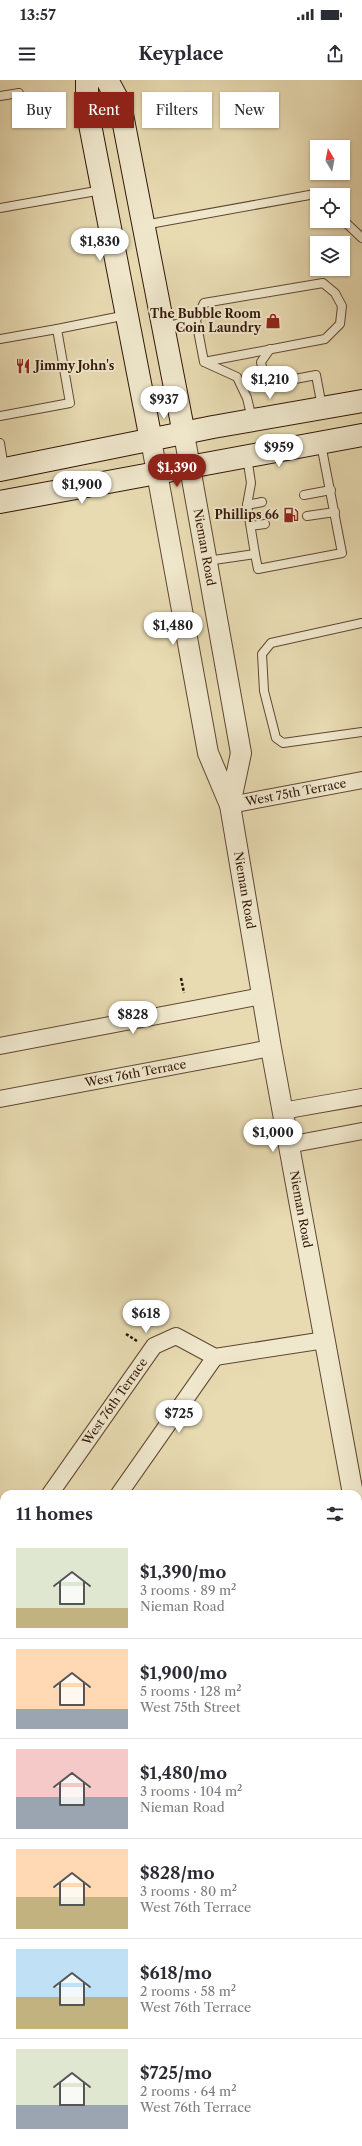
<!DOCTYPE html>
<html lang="en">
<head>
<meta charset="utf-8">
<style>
  :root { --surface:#fff; --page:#f7f7f7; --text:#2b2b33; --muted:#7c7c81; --line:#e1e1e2; --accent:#8f2418 }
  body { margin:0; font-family:"Libre Caslon Text",serif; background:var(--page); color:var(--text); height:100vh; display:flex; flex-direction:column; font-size:15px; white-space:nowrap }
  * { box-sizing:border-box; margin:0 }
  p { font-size:13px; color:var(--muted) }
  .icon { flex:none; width:22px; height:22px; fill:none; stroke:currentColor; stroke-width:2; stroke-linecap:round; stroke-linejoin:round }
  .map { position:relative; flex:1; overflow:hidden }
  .details { position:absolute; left:0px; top:1410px; width:362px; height:656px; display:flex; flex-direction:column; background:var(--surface); border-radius:12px 12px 0 0; box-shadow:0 1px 3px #0004 }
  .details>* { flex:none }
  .banner { position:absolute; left:12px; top:12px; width:338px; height:36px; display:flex; gap:8px }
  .needle { width:26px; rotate:350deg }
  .tools { position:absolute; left:310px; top:60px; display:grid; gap:8px }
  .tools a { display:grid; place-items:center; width:40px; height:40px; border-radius:0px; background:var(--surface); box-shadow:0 1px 3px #0004; font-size:20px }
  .price { position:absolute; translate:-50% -34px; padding:0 9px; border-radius:14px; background:#fff; color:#222; font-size:13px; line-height:26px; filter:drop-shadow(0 1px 2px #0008) }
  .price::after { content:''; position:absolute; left:50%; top:24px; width:12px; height:9px; margin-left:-6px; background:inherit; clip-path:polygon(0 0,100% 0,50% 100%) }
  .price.selected { background:var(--accent); color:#fff }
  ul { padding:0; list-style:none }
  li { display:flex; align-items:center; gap:12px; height:100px; padding:0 16px }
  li+li { border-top:1px solid var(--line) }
  li span { display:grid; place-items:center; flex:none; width:112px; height:80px; border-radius:0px; color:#555 }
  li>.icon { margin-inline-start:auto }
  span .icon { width:48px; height:48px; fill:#fffc; stroke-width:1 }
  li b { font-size:17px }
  h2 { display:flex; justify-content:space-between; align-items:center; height:48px; padding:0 16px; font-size:17px }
  .pill { padding:0 14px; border-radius:0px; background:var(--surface); box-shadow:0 1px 3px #0004; font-size:14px; line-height:36px }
  .pill.selected { background:var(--accent); color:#fff }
  .status { display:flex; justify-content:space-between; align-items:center; height:28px; padding:0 20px; background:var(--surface); direction:ltr }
  .status svg { height:11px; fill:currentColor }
  header { display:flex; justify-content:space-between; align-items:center; height:52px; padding:0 16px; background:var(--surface); font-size:18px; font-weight:700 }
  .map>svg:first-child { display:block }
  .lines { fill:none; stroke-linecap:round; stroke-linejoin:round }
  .service-casing { stroke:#604732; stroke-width:10 }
  .minor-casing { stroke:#604732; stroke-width:18 }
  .tertiary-casing { stroke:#604732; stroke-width:22 }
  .secondary-casing { stroke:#321608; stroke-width:24 }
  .path { stroke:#321608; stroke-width:2.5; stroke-dasharray:3 2; stroke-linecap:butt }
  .service { stroke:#f0e8cd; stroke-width:8 }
  .minor { stroke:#f0e8cd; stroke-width:16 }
  .tertiary { stroke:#f0e8cd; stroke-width:20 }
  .secondary { stroke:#f0e8cd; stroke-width:22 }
  .labels { text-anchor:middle; stroke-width:4; stroke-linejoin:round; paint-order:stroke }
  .poi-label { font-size:12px; font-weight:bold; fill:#321608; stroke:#f0e8cd; text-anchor:end }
  .street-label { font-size:12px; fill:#321608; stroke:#f0e8cd }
</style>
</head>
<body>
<div class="status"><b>13:57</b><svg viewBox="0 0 49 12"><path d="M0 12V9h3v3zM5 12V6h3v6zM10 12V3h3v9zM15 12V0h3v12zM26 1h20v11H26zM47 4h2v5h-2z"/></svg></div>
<header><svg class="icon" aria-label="menu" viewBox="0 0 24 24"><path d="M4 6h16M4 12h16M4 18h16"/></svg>Keyplace<svg class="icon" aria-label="share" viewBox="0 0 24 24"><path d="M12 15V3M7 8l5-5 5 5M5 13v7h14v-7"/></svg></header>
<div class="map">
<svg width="362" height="2066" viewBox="0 0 362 2066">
  <rect width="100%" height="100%" fill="#e8dbb2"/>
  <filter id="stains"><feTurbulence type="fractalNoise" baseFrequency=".005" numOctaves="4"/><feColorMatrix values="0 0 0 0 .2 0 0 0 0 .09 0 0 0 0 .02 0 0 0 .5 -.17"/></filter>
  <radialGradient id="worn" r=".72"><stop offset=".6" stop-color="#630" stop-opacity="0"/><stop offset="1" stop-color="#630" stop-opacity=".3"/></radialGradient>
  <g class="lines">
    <g class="service-casing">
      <g id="service">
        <path d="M0 16 19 13"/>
        <path d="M0 128 102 110"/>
        <path d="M343 140 362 158"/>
        <path d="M144 145 315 114 317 116"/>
        <path d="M163 247 196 240"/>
        <path d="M0 259 57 249"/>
        <path d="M270 269 261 282 263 292 274 303 316 295 322 327"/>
        <path d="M204 282 325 259 340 244 342 226 335 213 323 203 204 223 196 240 204 282 237 297 247 318 252 339"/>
        <path d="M0 336 70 323 57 249 127 235"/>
        <path d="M0 363 4 388"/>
        <path d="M304 415 331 410"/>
        <path d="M247 425 262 422"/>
        <path d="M307 436 335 432"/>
        <path d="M251 446 265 444"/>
        <path d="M255 474 258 489 342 473 321 364"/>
        <path d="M207 481 255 474 247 425 251 403 247 377"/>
        <path d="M362 543 271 563 262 574 264 611 276 658 283 663 362 652"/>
      </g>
    </g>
    <g class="minor-casing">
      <g id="minor">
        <path id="s1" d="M230 725 362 700"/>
        <path d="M0 966 262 916"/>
        <path id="s2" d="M0 1019 271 968"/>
        <path d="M282 1031 362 1017"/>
        <path d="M288 1065 362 1051"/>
        <path id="s3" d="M50 1414 154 1266 176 1256 215 1277 325 1260"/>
        <path d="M119 1414 215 1277"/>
        <path d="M0 1484 4 1479"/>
        <path d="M0 1496 4 1498"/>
        <path d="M358 1682 362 1681"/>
        <path d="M0 1748 4 1747"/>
        <path d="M358 1974 362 1973"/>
        <path d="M0 1988 4 1987"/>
        <path d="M173 2066V2062"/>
      </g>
    </g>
    <g class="tertiary-casing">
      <g id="tertiary">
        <path id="s4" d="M184 354 241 673 230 725"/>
        <path id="s5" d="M151 360 208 673 230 725 271 968 353 1414"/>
        <path d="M358 1443 362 1464"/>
      </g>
    </g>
    <g class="secondary-casing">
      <g id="secondary">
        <path d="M87 0V29L151 360"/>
        <path d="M107 0 120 24 184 354"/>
        <path d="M0 390 213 347 362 321"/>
        <path d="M0 422 362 355"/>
      </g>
    </g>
    <g class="path">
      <path d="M181 898 184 913"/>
      <path d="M126 1254 137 1261"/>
    </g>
    <use href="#service" class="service"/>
    <use href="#minor" class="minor"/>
    <use href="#tertiary" class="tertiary"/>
    <use href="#secondary" class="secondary"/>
  </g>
  <defs>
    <g id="shop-bare" transform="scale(1.2)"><path d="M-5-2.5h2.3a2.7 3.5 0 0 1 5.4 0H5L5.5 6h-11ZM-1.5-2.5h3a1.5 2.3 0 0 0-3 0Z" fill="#8f2418" stroke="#f0e8cd" stroke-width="2.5" paint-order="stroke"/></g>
    <g id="restaurant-bare" transform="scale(1.2)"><path d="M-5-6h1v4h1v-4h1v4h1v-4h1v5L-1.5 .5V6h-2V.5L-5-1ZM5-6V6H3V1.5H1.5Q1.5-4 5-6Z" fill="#8f2418" stroke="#f0e8cd" stroke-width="2.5" paint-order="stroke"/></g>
    <g id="fuel-bare" transform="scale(1.2)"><path d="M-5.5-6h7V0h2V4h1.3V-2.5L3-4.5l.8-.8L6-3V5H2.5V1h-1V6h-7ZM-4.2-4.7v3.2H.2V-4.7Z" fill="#8f2418" stroke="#f0e8cd" stroke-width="2.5" paint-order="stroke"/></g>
  </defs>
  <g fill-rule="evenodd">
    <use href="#shop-bare" x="273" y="241"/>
    <use href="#restaurant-bare" x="23" y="286"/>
    <use href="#fuel-bare" x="291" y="435"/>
  </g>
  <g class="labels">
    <g class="poi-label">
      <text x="261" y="238">The Bubble Room<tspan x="261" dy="14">Coin Laundry</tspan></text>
      <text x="35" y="290" text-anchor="start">Jimmy John's</text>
      <text x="279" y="439">Phillips 66</text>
    </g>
    <g class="street-label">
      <text dy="4" stroke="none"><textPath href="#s4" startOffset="115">Nieman Road</textPath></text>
      <text dy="4" stroke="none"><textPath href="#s1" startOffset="67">West 75th Terrace</textPath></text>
      <text dy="4" stroke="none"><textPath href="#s5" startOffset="461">Nieman Road</textPath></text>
      <text dy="4" stroke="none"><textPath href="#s2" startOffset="138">West 76th Terrace</textPath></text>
      <text dy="4" stroke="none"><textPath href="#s5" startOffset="785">Nieman Road</textPath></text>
      <text dy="4" stroke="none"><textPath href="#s3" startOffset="113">West 76th Terrace</textPath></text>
    </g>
  </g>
  <rect width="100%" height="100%" filter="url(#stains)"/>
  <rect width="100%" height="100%" fill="url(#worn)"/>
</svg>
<div class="tools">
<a><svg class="needle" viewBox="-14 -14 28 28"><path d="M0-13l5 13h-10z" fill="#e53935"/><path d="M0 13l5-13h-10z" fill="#7c7c81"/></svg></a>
<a><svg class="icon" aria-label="locate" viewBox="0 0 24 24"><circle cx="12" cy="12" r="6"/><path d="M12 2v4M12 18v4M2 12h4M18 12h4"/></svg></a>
<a><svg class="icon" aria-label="layers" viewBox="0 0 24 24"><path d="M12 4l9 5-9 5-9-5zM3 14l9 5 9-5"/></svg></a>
</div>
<b class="price" style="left:100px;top:182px">$1,830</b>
<b class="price" style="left:270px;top:320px">$1,210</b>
<b class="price" style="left:164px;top:340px">$937</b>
<b class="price" style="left:279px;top:388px">$959</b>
<b class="price selected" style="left:177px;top:408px">$1,390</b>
<b class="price" style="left:82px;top:425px">$1,900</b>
<b class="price" style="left:173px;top:566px">$1,480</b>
<b class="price" style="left:133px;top:955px">$828</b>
<b class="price" style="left:273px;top:1073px">$1,000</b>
<b class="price" style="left:146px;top:1254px">$618</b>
<b class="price" style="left:179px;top:1354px">$725</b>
<div class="banner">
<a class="pill">Buy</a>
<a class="pill selected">Rent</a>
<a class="pill">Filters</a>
<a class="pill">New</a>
</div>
<section class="details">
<h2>11 homes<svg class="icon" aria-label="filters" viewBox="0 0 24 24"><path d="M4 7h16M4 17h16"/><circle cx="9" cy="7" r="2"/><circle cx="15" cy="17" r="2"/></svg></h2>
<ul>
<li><span style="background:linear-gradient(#dfe7d0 75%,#c2b280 0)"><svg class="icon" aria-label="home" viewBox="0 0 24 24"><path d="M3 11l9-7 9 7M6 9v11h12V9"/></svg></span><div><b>$1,390/mo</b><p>3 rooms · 89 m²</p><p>Nieman Road</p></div></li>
<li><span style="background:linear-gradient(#ffd9b3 75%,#9aa5b1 0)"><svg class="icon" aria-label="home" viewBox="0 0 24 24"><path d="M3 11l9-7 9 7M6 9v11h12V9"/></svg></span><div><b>$1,900/mo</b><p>5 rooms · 128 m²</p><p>West 75th Street</p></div></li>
<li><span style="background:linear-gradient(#f6c9c9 60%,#9aa5b1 0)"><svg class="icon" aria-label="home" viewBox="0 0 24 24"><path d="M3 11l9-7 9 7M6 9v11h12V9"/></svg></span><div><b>$1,480/mo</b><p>3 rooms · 104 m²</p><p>Nieman Road</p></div></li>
<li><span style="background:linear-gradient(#ffd9b3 60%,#c2b280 0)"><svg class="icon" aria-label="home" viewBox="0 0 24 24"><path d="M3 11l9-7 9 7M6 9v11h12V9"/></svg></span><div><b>$828/mo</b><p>3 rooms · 80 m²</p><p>West 76th Terrace</p></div></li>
<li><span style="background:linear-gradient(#bfe0f5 60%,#c2b280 0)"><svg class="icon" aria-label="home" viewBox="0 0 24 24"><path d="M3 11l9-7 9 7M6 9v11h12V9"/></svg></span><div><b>$618/mo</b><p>2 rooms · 58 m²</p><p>West 76th Terrace</p></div></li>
<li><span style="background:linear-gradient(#dfe7d0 70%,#9aa5b1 0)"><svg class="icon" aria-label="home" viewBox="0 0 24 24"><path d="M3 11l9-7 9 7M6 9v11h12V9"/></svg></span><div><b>$725/mo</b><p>2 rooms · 64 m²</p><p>West 76th Terrace</p></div></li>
</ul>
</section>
</div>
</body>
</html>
